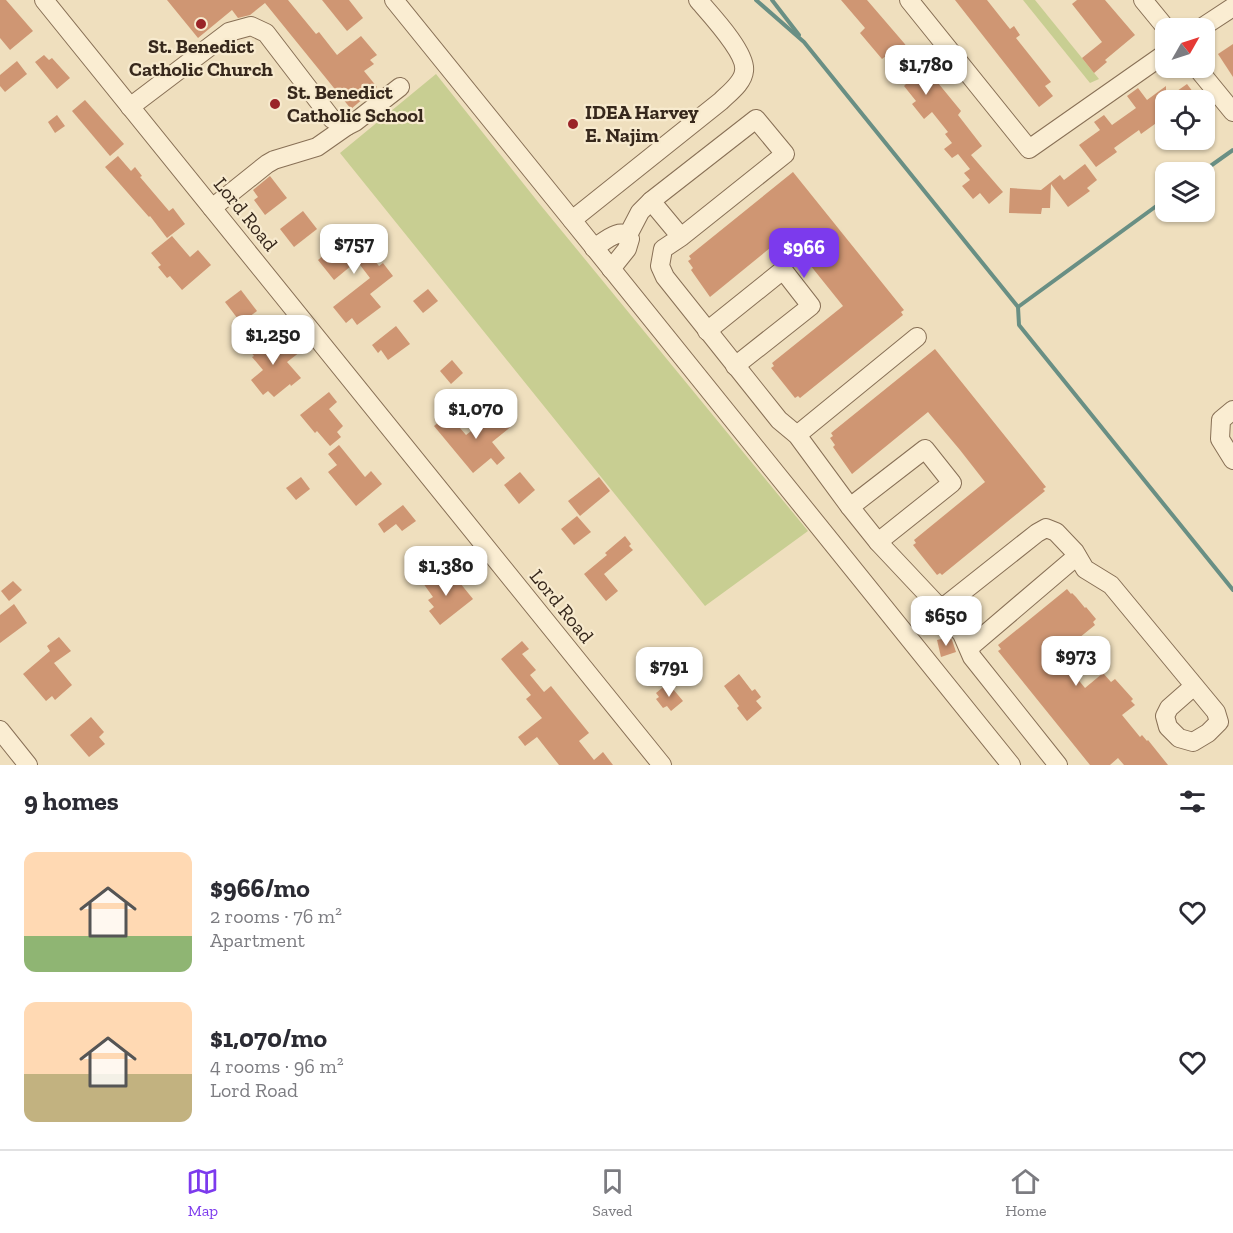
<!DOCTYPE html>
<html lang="en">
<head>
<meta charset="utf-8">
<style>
  :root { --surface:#fff; --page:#f2f2f3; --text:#2b2b33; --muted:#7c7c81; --line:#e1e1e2; --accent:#7c3aed }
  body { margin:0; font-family:"Zilla Slab",serif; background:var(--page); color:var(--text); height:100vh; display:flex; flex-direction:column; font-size:22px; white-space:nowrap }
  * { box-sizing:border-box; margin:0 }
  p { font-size:20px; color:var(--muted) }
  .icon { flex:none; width:33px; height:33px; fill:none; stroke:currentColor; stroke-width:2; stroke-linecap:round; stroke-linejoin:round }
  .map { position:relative; height:765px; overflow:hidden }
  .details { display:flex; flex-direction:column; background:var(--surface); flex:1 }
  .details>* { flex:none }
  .needle { width:39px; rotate:51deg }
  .tools { position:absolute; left:1155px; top:18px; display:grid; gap:12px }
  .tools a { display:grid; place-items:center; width:60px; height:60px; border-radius:12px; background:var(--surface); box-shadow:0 2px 4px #0004; font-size:30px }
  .price { position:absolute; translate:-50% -51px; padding:0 14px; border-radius:12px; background:#fff; color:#222; font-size:20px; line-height:39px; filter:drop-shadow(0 2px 3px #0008) }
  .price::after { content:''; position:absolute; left:50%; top:36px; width:18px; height:14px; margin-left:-9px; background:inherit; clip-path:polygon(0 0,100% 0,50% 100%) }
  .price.active { background:var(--accent); color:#fff }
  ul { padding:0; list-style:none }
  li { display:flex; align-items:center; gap:18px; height:150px; padding:0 24px }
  li span { display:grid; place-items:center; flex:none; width:168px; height:120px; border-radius:12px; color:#555 }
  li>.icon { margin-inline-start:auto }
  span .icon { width:72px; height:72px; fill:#fffc; stroke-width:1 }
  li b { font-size:26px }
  h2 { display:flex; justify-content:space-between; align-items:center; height:72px; padding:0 24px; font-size:26px }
  .tab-bar { display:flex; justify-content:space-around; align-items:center; height:84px; border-top:2px solid var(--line); background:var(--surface); font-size:16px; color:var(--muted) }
  .tab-bar a { display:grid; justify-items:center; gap:3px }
  .tab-bar .active { color:var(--accent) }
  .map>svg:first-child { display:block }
  .green { fill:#c8ce92 }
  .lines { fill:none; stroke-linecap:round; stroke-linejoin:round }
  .stream { stroke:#698f84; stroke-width:4 }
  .building { fill:#cf9673 }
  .minor-casing { stroke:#887056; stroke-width:20 }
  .minor { stroke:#faedd2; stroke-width:18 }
  .poi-dot { fill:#9a2428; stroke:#f7eace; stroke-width:2 }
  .labels { text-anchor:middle; stroke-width:4.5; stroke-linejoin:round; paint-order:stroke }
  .poi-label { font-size:20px; font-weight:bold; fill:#37281c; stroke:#f7eace; text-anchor:start }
  .street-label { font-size:20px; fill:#37281c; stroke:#f7eace }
</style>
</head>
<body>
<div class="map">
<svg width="1233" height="765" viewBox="0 0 1233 765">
  <rect width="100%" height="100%" fill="#efdfbe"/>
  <g class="green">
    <path d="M1023 0H1035L1099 79 1090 83Z"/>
    <path d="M436 74 538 202 808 531 705 606 340 153Z"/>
  </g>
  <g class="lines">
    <g class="stream">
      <path d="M756 0 804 42 1018 307"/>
      <path d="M772 0 799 35"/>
      <path d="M1202 172 1233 150"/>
      <path d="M1166 199 1018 307 1019 325 1233 590"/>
    </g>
  </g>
  <g class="building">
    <path d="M0 0H6L33 31 10 50 0 38Z"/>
    <path d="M167 0H288L316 34 319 32 337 55 361 36 377 55 370 60 374 64 364 71 377 87 351 109 265 3 250 15 238 18 232 10 198 38Z"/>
    <path d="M322 0H349L363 18 347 31Z"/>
    <path d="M841 0H867L904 43 936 84 938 83 961 111 958 115 982 146 971 155 1003 192 989 204 980 193 973 199 962 186 970 180 964 173 970 169 958 154 952 158 944 149 952 143 945 134 948 132 932 112 924 119 912 104 916 101 904 86 907 83 886 56 882 59 860 33 865 28Z"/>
    <path d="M955 0H987L1010 29 1014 26 1020 35 1016 38 1051 82 1045 86 1053 96 1039 107Z"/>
    <path d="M1077 0H1105L1135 35 1105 60 1107 62 1094 73 1082 58 1102 42 1072 4Z"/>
    <path d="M1233 44V77L1218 54Z"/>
    <path d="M44 55 49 60 52 58 70 78 57 89 35 62Z"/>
    <path d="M17 61 27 74 5 92 0 86V75Z"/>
    <path d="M1187 84 1199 100H1166V116L1141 134 1139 130 1114 148 1117 152 1096 167 1079 145 1100 130 1094 122 1104 115 1112 125 1136 108 1127 96 1138 88 1147 100 1166 86V90L1170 96Z"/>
    <path d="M85 100 124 144 110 156 72 111Z"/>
    <path d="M57 115 65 126 55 133 48 122Z"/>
    <path d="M118 156 131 171 135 167 142 176 140 177 169 211 173 208 185 224 167 238 150 216 149 217 105 167Z"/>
    <path d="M1085 164 1097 180 1087 188 1090 191 1068 207 1051 184 1050 208H1042L1041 214 1009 213 1010 188 1041 190 1060 175 1064 180Z"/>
    <path d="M793 172 904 310 901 312 903 315 800 398 798 396 795 398 771 368 774 366 772 363 843 306 786 235 710 297 691 270 693 268 688 261 691 259 689 256Z"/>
    <path d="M270 176 287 198 265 215 254 200 258 197 253 190Z"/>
    <path d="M303 211 317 229 294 247 280 229Z"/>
    <path d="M347 226 379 266 383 263 393 276 370 294 381 307 357 325 352 318 346 323 333 307 370 278 357 261 334 280 318 260 325 254 320 248Z"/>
    <path d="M172 236 190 257 198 250 211 265 182 290 170 276 167 278 158 267 161 265 151 253Z"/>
    <path d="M428 289 438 301 423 313 413 301Z"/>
    <path d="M241 290 257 311 241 323 225 302Z"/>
    <path d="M396 326 410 344 388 360 381 350 378 353 372 345Z"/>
    <path d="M257 332 263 340 267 336 281 353 292 343 300 352 287 362 301 378 291 386 290 384 274 397 268 391 263 395 251 380 263 370 252 357 254 356 250 351 254 347 248 340Z"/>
    <path d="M935 349 1046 487 1043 489 1045 491 942 575 940 573 937 575 913 545 916 543 914 540 985 482 960 450 928 412 852 474 833 447 835 445 830 438 833 436 831 433Z"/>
    <path d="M452 360 463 373 451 384 440 371Z"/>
    <path d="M329 392 337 402 329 409 343 426 337 432 341 437 330 446 317 431 315 433 300 415Z"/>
    <path d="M500 409 513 425 492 442 505 458 497 465 491 458 473 473 434 426 448 414 466 435Z"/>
    <path d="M339 445 365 477 371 471 382 484 356 506 328 472 337 465 328 454Z"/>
    <path d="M520 472 535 490 519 504 504 485Z"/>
    <path d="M301 477 310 489 296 500 286 488Z"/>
    <path d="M599 477 610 491 580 516 568 501Z"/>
    <path d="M403 505 416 521 402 531 396 524 384 533 378 524Z"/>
    <path d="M577 516 591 532 574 545 561 529Z"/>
    <path d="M625 536 631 544 629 546 633 550 604 574 618 591 606 601 584 574 607 555 605 553Z"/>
    <path d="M438 571 449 584 456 578 473 599 440 625 429 611 434 607 428 600 433 597 423 583Z"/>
    <path d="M13 581 22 590 9 601 1 591Z"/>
    <path d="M1067 589 1071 594 1072 593 1076 597 1085 608 1086 607 1096 619 1093 622 1095 625 1058 655 1085 688 1103 673 1111 682 1115 679 1133 699 1131 701 1135 705 1122 715 1140 737 1142 735 1147 741 1148 740 1168 765H1124L1118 758 1110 765H1090L998 651 1001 649 998 645Z"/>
    <path d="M14 604 27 623 0 643V615Z"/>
    <path d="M59 637 71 651 54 663 72 685 55 700 52 696 46 701 23 674 50 651 47 646Z"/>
    <path d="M950 637 952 640 956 652 941 657 937 640Z"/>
    <path d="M522 641 529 649 522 654 536 670 530 675 544 692 551 686 589 733 579 741 594 760 603 752 613 765H559L537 737 525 746 518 737 542 718 526 699 531 695 501 659Z"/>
    <path d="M663 653 675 667 678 664 686 673 671 686 651 662Z"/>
    <path d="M739 674 752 691 755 689 761 697 756 701 762 708 747 721 737 708 739 706 724 686Z"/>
    <path d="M668 683 683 701 671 711 667 706 663 708 656 699 659 697 656 693Z"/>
    <path d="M91 717 104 732 99 737 105 744 89 757 70 735Z"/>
  </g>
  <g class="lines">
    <g class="minor-casing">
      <g id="minor">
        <path d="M44 0 662 765"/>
        <path d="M394 0 572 220 721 101C729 93 743 83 744 71 747 53 710 14 698 0"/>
        <path d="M909 0 1029 149 1166 53"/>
        <path d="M1143 0 1166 28"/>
        <path d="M1201 28 1233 7"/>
        <path d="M1197 68 1233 112"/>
        <path d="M130 107 229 32 251 26 266 33 332 119 347 126 355 122 400 87"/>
        <path d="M212 208 267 164 274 160 317 147 347 126"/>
        <path d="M572 220 1011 765"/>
        <path d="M628 235 640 212 651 201"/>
        <path d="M681 237 651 201 756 119 785 154 681 237 663 249 660 266 665 277 779 420 797 435 850 507 878 542 941 609 962 634 972 657 1058 765"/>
        <path d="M594 248C604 242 621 225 630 239L627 249 611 269"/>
        <path d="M707 331 783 270 811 306 735 366"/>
        <path d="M1233 410 1221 420 1220 439 1233 460"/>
        <path d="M797 435 917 337"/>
        <path d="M850 507 925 449 952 483 878 542"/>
        <path d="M941 609 1037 533 1046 528 1056 532 1075 552 1085 569 1111 585 1216 712 1219 722 1208 733 1193 742 1179 738 1168 727 1165 716 1169 708 1194 686"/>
        <path d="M969 648 1077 556"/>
        <path d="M0 730 28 765"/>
      </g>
    </g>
    <use href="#minor" class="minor"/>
  </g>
  <g class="poi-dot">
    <circle cx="201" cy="24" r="6"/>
    <circle cx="275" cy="104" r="6"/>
    <circle cx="573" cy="124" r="6"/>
  </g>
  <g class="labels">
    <g class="poi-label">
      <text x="201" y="53" text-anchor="middle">St. Benedict<tspan x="201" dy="23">Catholic Church</tspan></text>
      <text x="287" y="99">St. Benedict<tspan x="287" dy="23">Catholic School</tspan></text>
      <text x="585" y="119">IDEA Harvey<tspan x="585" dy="23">E. Najim</tspan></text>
    </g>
    <g class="street-label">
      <text transform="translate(246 214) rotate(51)" y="7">Lord Road</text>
      <text transform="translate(562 606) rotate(51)" y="7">Lord Road</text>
    </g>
  </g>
</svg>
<div class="tools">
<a><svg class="needle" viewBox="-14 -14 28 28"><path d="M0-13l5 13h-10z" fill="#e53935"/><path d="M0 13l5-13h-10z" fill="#7c7c81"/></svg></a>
<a><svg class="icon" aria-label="locate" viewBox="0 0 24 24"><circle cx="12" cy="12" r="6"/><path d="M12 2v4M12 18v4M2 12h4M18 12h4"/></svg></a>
<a><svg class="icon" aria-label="layers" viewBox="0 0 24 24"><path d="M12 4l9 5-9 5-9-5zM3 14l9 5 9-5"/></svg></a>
</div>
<b class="price" style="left:926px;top:96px">$1,780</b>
<b class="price" style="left:354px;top:275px">$757</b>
<b class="price active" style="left:804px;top:279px">$966</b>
<b class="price" style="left:273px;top:366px">$1,250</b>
<b class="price" style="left:476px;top:440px">$1,070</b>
<b class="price" style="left:446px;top:597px">$1,380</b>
<b class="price" style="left:946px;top:647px">$650</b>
<b class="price" style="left:1076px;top:687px">$973</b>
<b class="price" style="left:669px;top:698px">$791</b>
</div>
<section class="details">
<h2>9 homes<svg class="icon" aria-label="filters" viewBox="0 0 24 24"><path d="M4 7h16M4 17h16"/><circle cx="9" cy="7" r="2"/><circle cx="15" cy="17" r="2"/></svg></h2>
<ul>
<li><span style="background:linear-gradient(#ffd9b3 70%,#8fb573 0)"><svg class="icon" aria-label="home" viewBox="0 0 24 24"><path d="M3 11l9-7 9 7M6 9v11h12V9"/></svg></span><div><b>$966/mo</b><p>2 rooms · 76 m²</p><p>Apartment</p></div><svg class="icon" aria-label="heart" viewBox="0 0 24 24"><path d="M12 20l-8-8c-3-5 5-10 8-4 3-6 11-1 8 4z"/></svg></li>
<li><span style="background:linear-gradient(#ffd9b3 60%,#c2b280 0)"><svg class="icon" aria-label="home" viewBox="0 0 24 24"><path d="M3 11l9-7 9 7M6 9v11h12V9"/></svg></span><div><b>$1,070/mo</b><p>4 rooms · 96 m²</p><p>Lord Road</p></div><svg class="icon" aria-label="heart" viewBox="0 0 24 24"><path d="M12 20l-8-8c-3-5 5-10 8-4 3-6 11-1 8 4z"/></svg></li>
</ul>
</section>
<nav class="tab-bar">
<a class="active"><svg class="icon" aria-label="map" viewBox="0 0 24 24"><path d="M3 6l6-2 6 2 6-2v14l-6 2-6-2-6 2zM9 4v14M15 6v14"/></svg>Map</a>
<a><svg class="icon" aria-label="saved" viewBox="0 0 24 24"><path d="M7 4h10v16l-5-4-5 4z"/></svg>Saved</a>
<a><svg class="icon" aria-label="home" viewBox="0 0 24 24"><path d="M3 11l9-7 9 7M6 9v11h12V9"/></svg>Home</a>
</nav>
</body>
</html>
